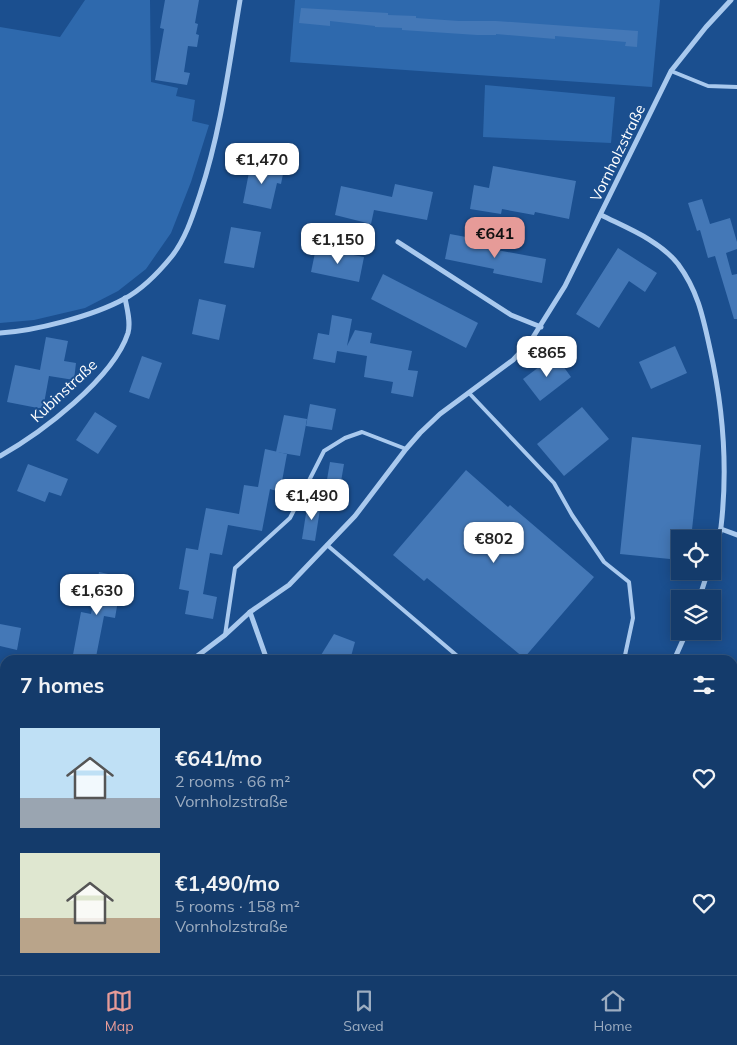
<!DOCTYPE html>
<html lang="en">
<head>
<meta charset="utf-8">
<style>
  :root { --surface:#143b6b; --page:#214673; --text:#f1f3f6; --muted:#9dadc1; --line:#33557e; --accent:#e69b98 }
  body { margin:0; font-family:Mulish,sans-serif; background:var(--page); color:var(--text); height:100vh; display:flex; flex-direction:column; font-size:19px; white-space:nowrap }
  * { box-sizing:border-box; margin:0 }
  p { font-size:16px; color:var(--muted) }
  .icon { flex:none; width:28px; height:28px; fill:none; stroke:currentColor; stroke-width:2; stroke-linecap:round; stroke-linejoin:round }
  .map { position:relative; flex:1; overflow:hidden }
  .panel { position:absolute; left:0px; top:655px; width:738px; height:320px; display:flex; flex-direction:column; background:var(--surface); border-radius:15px 15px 0 0; box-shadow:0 2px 12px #0003,0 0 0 1px var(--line) }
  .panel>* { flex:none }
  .tools { position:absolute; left:671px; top:530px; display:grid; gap:10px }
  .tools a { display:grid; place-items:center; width:50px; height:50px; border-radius:0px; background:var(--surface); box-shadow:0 2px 12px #0003,0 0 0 1px var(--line); font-size:25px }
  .price { position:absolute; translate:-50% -42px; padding:0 11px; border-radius:10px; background:#fff; color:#222; font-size:16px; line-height:32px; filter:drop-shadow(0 1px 2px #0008) }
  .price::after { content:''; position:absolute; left:50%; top:30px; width:15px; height:11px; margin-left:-8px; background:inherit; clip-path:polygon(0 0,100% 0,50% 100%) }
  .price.on { background:var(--accent); color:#111 }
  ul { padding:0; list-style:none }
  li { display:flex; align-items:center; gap:15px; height:125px; padding:0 20px }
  li span { display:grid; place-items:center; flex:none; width:140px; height:100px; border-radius:0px; color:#555 }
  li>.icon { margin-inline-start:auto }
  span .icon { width:60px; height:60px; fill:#fffc; stroke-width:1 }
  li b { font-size:21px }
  h2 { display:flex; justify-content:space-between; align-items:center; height:60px; padding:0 20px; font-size:21px }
  .tabs { display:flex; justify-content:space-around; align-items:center; height:70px; border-top:1px solid var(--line); background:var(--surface); font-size:14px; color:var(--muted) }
  .tabs a { display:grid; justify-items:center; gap:2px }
  .tabs .on { color:var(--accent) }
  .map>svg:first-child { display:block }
  .green { fill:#2e69ad }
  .building { fill:#4478b7 }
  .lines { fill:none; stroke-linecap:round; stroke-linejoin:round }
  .service { stroke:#a9c9ee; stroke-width:4 }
  .minor { stroke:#a9c9ee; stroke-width:5 }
  .labels { text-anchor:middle; stroke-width:4; stroke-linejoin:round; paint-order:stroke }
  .street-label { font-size:15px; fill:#fff; stroke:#1b4f8f }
</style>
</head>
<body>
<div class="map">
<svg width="737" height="975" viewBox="0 0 737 975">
  <rect width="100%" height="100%" fill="#1b4f8f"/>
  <g class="green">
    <path d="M85 0H150L151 82 178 88 176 96 195 100 192 121 209 125 191 182 171 233 146 269 118 291 85 308 34 320 0 323V27L60 37Z"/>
    <path d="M295 0H660L652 87 290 62Z"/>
    <path d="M485 85 615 97 611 143 483 137Z"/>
    <path d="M5 881V970H360L362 975H0V885Z"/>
  </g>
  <g class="building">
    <path d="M165 0H199L195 23 198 24 196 34 199 35 197 47 188 46 184 72 190 73 187 85 155 80 164 29 160 28Z"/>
    <path d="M301 8 388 13V15L416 16V18L459 21H496L638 31 637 47 625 46 626 42 555 36V39L496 34V35H477L402 30V28L375 27V26L330 21V26L299 23Z"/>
    <path d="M251 162 284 169 281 184 277 183 271 209 243 203Z"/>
    <path d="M493 166 576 181 569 219 535 212 534 215 502 209 501 214 470 209 474 185 489 188Z"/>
    <path d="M395 184 433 192 427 220 374 210 371 224 335 215 341 186 392 197Z"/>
    <path d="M702 199 710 224 730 218 737 242V249L726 253 732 275 737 274V319H734L715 256 708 258 700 230 697 231 688 203Z"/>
    <path d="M231 227 261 232 254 268 224 263Z"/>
    <path d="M450 234 498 243 497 250 546 259 542 283 493 273 494 269 445 259Z"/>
    <path d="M316 248 364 257 359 282 311 272Z"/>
    <path d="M618 248 657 273 645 292 629 281 599 328 576 314Z"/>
    <path d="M383 274 478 323 466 348 371 299Z"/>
    <path d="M199 299 226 305 219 340 192 334Z"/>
    <path d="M332 315 352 319 347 346 355 330 372 333 370 343 412 351 408 370 418 371 413 397 391 393 393 382 364 377 367 356 337 351 335 363 313 359 318 333 329 335Z"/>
    <path d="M46 337 68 341 64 361 76 363 74 380 49 376 43 409 7 402 15 365 40 370Z"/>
    <path d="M675 346 687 373 651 389 639 362Z"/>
    <path d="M555 355 571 377 540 401 523 379Z"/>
    <path d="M142 356 162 363 149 399 129 392Z"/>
    <path d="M310 404 336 409 332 430 306 426Z"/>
    <path d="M582 407 609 439 564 476 537 444Z"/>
    <path d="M95 412 117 426 98 454 76 440Z"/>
    <path d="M284 415 307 419 300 456 276 452Z"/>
    <path d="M632 437 701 445 691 539H680V560L620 554Z"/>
    <path d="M265 449 287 454 280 492 270 489 262 531 228 525 222 555 210 553 203 594 217 597 213 619 185 614 189 591 179 589 186 548 198 550 206 508 239 514 244 485 258 487Z"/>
    <path d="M330 462 344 464 337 505 323 503Z"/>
    <path d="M28 464 68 479 61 496 49 492 45 502 17 491Z"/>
    <path d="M466 470 508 507 510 505 594 577 524 658 427 578 424 581 393 555Z"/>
    <path d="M308 501 321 503 315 541 302 539Z"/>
    <path d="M99 572 122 577 115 618 104 616 96 657 87 655V660H72L81 612 91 614Z"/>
    <path d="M0 624 21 628 17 650 0 646Z"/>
    <path d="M334 634 355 642 350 660H318Z"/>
  </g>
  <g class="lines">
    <g class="service">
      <path d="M671 71 708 86 737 87"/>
      <path d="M469 393 554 483 572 515 604 562 629 582 633 618 624 660"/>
      <path d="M327 545 462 660"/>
      <path d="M225 635 235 568 290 518 324 451 345 438 362 432 406 449"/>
      <path d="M0 677 5 679"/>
    </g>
    <g class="minor">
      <path d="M601 215C627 228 659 240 678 264 698 291 703 317 710 349 723 407 728 467 721 527 720 536 715 546 712 556"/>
      <path d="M398 242 511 315 541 327"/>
      <path d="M0 333C35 331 93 316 124 299 143 289 159 272 172 256 186 238 193 215 200 194 221 131 229 65 240 0"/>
      <path d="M0 456C41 433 113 379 128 333 131 322 127 309 125 298"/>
      <path d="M721 529 737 535"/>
      <path d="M699 599 708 571"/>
      <path d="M250 612 267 660"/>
      <path d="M192 660 225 635 250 612 289 585 355 516 406 449 420 433 440 414 513 360 530 342 565 286 671 71 706 27 731 0"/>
      <path d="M674 660 687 631"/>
      <path d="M0 809 5 806"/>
      <path d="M453 970 459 975"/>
      <path d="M414 975 419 970"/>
    </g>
  </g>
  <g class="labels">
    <g class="street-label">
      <text transform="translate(618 153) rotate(-64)" y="5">Vornholzstraße</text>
      <text transform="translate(64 391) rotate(-43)" y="5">Kubinstraße</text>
    </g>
  </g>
</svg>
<div class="tools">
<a><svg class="icon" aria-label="locate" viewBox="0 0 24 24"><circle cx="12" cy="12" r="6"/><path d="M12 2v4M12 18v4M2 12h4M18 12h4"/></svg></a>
<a><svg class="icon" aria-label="layers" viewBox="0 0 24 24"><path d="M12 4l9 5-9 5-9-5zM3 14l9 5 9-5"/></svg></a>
</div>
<b class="price" style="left:262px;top:185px">€1,470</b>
<b class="price on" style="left:495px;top:259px">€641</b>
<b class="price" style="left:338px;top:265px">€1,150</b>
<b class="price" style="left:547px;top:378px">€865</b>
<b class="price" style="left:312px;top:521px">€1,490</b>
<b class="price" style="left:494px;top:564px">€802</b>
<b class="price" style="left:97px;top:616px">€1,630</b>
<section class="panel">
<h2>7 homes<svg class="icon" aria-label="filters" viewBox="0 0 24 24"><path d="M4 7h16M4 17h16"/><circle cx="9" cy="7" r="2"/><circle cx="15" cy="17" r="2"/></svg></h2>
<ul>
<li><span style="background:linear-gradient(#bfe0f5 70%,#9aa5b1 0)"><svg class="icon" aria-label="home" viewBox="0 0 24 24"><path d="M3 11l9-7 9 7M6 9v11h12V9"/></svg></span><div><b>€641/mo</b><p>2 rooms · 66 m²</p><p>Vornholzstraße</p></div><svg class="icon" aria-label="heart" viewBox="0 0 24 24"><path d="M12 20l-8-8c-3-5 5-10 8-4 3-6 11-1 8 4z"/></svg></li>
<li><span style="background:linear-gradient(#dfe7d0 65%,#b9a48a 0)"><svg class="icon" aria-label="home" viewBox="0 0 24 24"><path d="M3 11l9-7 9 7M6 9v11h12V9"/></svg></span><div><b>€1,490/mo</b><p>5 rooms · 158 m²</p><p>Vornholzstraße</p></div><svg class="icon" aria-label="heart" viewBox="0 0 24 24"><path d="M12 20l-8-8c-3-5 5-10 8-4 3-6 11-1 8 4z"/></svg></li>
</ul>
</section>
</div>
<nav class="tabs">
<a class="on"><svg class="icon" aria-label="map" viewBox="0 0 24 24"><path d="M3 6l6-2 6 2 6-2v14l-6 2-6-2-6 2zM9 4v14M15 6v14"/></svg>Map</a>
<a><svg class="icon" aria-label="saved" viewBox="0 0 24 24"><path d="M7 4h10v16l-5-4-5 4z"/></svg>Saved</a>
<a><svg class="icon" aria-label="home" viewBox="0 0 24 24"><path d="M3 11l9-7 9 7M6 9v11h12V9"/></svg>Home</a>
</nav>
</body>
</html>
